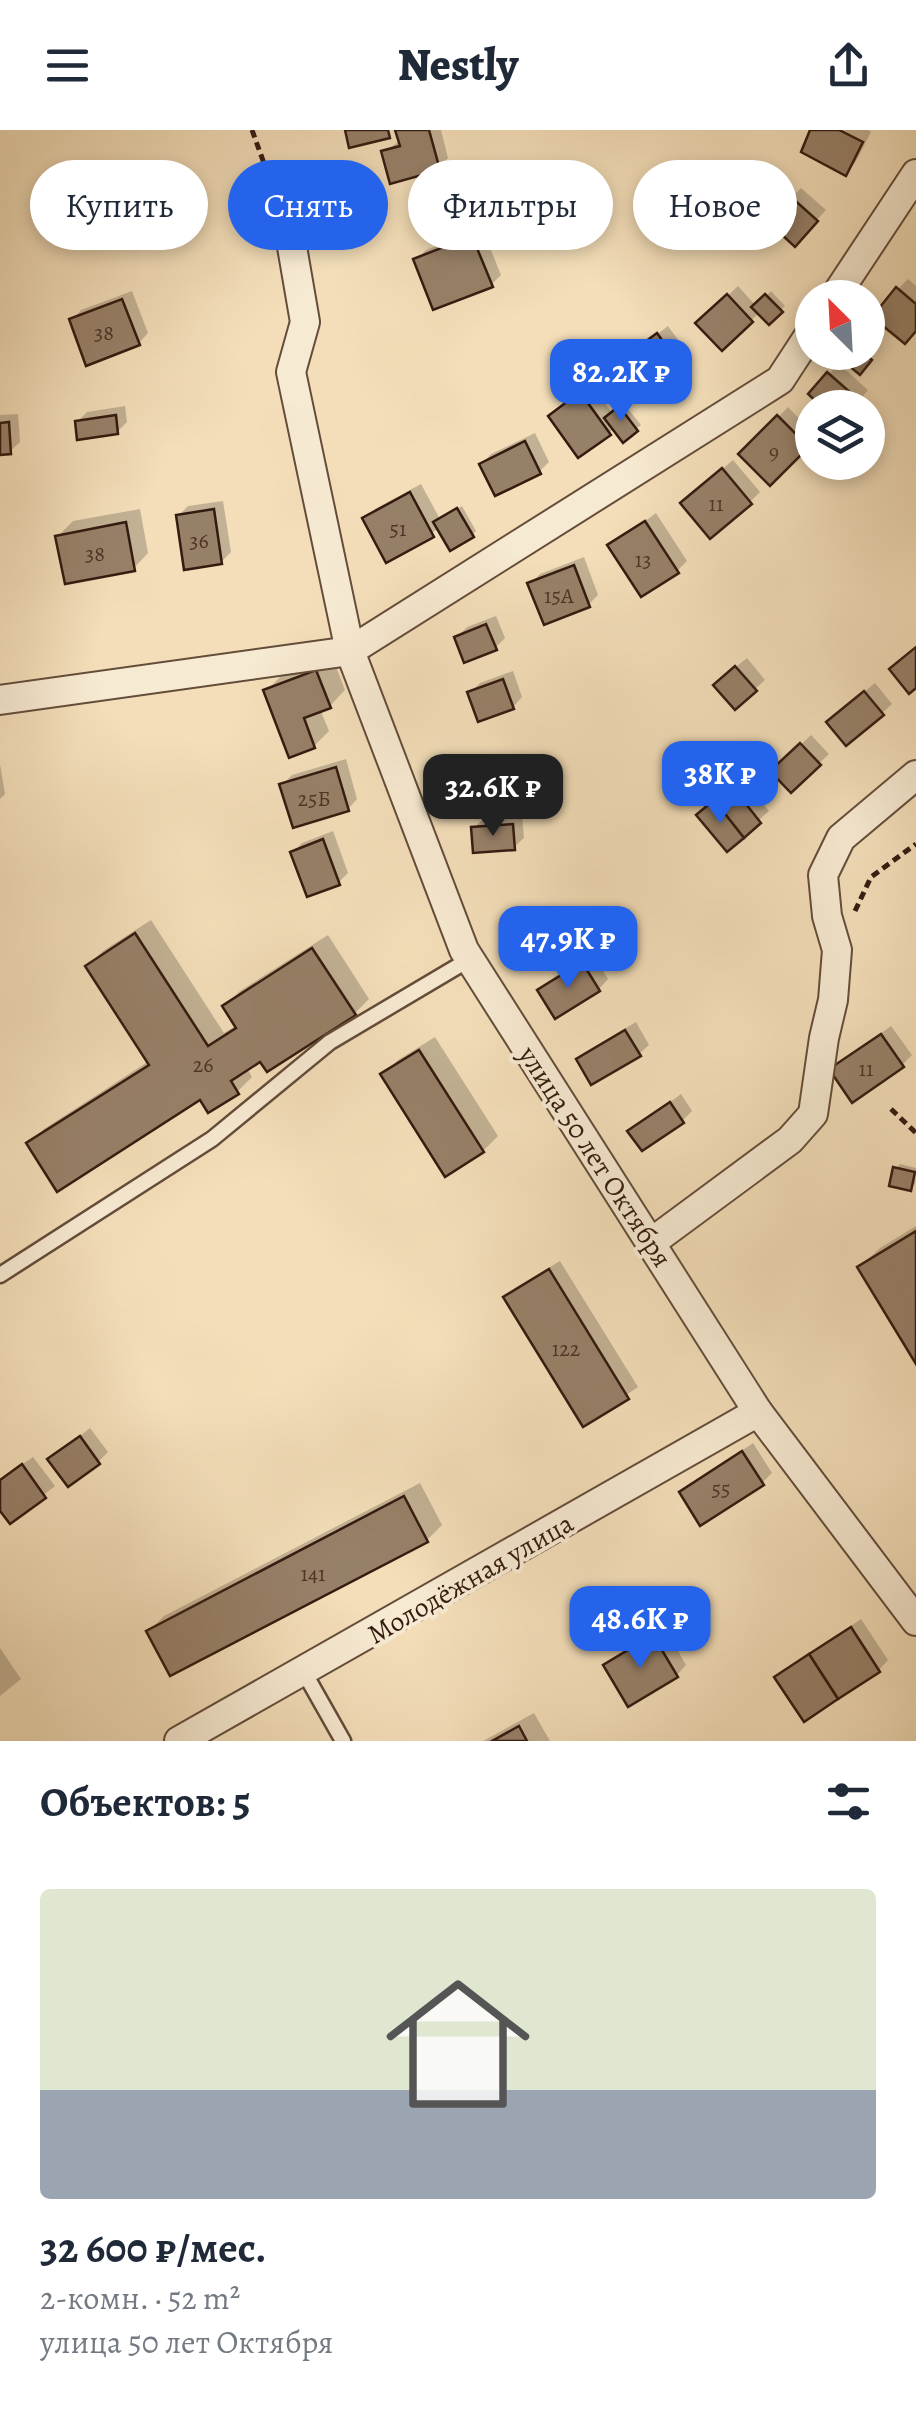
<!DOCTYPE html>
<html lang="ru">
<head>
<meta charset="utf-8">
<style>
  :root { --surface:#fff; --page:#f2f2f3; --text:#1f2937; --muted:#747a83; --accent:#2563eb }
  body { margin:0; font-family:Alegreya,serif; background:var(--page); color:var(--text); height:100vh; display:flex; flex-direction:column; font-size:38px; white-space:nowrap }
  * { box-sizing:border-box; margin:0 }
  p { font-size:32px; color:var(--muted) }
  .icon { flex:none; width:55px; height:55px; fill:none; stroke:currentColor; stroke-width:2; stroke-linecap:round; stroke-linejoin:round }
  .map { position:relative; height:1611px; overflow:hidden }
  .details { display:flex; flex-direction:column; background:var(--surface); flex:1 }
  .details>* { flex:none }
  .hud { position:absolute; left:30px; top:30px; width:858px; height:90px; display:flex; gap:20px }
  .needle { width:65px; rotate:336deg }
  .tools { position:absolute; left:795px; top:150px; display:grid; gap:20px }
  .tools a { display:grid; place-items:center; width:90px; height:90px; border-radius:50%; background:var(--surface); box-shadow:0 5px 15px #0003; font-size:50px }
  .price { position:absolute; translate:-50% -85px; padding:0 22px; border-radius:20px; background:var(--accent); color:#fff; font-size:32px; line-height:65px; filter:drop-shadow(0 2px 5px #0008) }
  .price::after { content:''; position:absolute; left:50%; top:60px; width:30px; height:22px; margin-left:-15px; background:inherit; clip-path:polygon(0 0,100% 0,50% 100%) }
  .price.on { background:#222; color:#fff }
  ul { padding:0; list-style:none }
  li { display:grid; align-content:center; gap:20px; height:530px; padding:0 40px }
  li span { display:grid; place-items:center; height:310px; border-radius:10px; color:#555 }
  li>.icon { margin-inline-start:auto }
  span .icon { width:180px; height:180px; fill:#fffc; stroke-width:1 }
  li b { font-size:42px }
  h2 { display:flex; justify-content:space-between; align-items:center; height:120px; padding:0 40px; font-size:42px }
  .chip { padding:0 35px; border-radius:45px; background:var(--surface); box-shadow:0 5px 15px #0003; font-size:35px; line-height:90px }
  .chip.on { background:var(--accent); color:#fff }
  header { display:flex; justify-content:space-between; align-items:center; height:130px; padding:0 40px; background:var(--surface); font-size:45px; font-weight:800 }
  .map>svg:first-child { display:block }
  .shadow { fill:#0003 }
  .building { fill:#978068; stroke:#341b10; stroke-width:2.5 }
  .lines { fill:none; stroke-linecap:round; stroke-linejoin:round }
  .lane-casing { stroke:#644c3a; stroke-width:19 }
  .street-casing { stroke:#644c3a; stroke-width:32 }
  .path { stroke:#341b10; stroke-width:5; stroke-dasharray:8 5; stroke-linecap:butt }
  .lane { stroke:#f7ead2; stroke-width:14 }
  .street { stroke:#f7ead2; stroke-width:28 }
  .labels { text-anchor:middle; stroke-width:8; stroke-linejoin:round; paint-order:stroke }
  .number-label { font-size:22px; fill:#4d3426 }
  .street-label { font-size:28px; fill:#341b10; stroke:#f7ead2 }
</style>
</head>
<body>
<header><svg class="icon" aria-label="menu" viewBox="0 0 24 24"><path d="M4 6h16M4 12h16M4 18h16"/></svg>Nestly<svg class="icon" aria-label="share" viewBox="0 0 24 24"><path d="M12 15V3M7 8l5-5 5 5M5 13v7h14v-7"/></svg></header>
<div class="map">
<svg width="916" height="1611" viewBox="0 0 916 1611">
  <rect width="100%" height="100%" fill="#f3deb9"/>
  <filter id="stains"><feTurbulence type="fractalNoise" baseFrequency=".002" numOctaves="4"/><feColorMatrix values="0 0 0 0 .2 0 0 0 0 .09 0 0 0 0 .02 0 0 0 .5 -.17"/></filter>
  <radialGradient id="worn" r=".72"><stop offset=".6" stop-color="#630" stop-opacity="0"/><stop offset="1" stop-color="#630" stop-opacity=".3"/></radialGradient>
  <g class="shadow">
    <path d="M398 0H441L448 28 438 38 384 22 401 10Z"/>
    <path d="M813 0H868L871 2 855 33 845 43Z"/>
    <path d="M801 58 826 80 795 114 770 91Z"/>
    <path d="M482 98 501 145 491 155 416 130 426 120Z"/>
    <path d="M908 149 916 156V200L898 159Z"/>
    <path d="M738 156 756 176 771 161 785 176 769 191 760 182 722 218 699 193Z"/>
    <path d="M132 161 148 203 139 213 72 190 81 180Z"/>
    <path d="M668 196 692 229 650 263 625 229Z"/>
    <path d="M839 234 868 260 853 278 829 244Z"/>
    <path d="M591 254 612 283 624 274 641 295 636 299 614 298 609 303 551 286Z"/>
    <path d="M125 276 127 292 117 302 78 291 87 282Z"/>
    <path d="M788 277 812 302V311L770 353 742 324Z"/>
    <path d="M18 284 20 312 10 321 0 322V285Z"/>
    <path d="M535 303 549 332 539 342 482 334 491 324Z"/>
    <path d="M733 330 760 362 750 372 693 364Z"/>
    <path d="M421 354 440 389 462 376 476 401 472 405 440 398 387 429 365 389 375 379Z"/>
    <path d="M223 371 231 422 221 432 178 386 188 376Z"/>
    <path d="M140 379 148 423 133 439 58 406 73 391Z"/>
    <path d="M656 383 687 431 677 441 611 416Z"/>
    <path d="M584 427 598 465 588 475 530 454 540 444Z"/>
    <path d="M496 486 505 508 495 518 457 507 467 497Z"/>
    <path d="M332 526 345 560 330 576 320 579 329 601 314 616 266 561 281 546Z"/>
    <path d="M747 528 765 550 755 559 726 545Z"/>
    <path d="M513 541 522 567 513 577 470 563 480 553Z"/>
    <path d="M875 553 892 574 882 583 839 582Z"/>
    <path d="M811 605 829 624 791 660 773 641Z"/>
    <path d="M516 625 519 650 509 659 467 640 477 631Z"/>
    <path d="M346 629 357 669 348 679 282 655 292 645Z"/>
    <path d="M0 634 5 664 0 669Z"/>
    <path d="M742 648 769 681 727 719 709 675Z"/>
    <path d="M522 685 524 708 514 717 474 698 484 688Z"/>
    <path d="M333 701 348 743 339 752 292 723 302 713Z"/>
    <path d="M546 776 556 793 546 803H506L516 793Z"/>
    <path d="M151 790 224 903 237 895 225 876 240 861 328 805 369 869 354 884 247 938 252 947 237 962 200 967 29 1014 44 999 149 931 88 836 103 821Z"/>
    <path d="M593 824 608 849 599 859 540 860 550 851Z"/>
    <path d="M636 892 649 915 639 924 579 929 589 920Z"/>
    <path d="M891 896 912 925 902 935 832 940Z"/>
    <path d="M435 907 498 1006 483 1021 383 945 398 930Z"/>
    <path d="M681 964 692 981 682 991 631 1001Z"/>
    <path d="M900 1034 916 1038 915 1054 910 1058 896 1039Z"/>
    <path d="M916 1096V1229L860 1137 880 1118Z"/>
    <path d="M560 1131 638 1257 584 1294 506 1168 515 1158Z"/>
    <path d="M90 1298 108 1322 98 1332 51 1329Z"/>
    <path d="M753 1313 772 1343 762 1353 682 1362Z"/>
    <path d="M33 1327 55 1356 10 1391 0 1377V1350Z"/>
    <path d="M420 1353 442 1395 427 1410 149 1501 164 1486Z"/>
    <path d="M861 1489 888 1530 879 1540 777 1547Z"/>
    <path d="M664 1497 686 1535 677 1545 606 1536 616 1526Z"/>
    <path d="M0 1518 21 1549 0 1566Z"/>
    <path d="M534 1583 550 1611H483Z"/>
  </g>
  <g class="building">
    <path d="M345 0H388L390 8 349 18Z"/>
    <path d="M395 0H429L440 40 390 54 381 21 400 16Z"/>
    <path d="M810 0H839L863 12 846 46 801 22Z"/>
    <path d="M790 66 818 91 795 117 767 91Z"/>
    <path d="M472 106 493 157 433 180 413 129Z"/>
    <path d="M896 157 916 174V201L905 214 872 187Z"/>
    <path d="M727 164 753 192 722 221 695 193Z"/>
    <path d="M765 164 783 182 769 195 751 177Z"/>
    <path d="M122 169 140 215 86 236 69 189Z"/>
    <path d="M657 203 684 241 649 267 622 229Z"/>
    <path d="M839 222H863L872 230 860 245 836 225Z"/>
    <path d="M827 242 860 271 855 278H823L808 264Z"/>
    <path d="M580 262 611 305 578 328 548 286Z"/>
    <path d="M619 276 638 301 623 313 604 288Z"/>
    <path d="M116 285 118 304 77 310 75 291Z"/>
    <path d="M777 285 809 317 770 356 738 324Z"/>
    <path d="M9 292 11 324 0 325V293Z"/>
    <path d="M525 311 541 344 495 366 479 334Z"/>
    <path d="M722 338 752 374 710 409 680 373Z"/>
    <path d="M410 362 434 407 386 433 362 388Z"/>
    <path d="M457 378 474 407 450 421 433 392Z"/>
    <path d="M214 379 222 434 184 440 176 385Z"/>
    <path d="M645 391 679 443 641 467 607 415Z"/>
    <path d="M126 392 135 441 65 454 55 406Z"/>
    <path d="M574 435 590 477 544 495 527 453Z"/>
    <path d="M486 494 497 520 464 533 454 507Z"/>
    <path d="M916 517V558L909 564 889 539Z"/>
    <path d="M735 536 757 561 735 580 713 555Z"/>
    <path d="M316 540 331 578 304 588 315 618 289 628 263 560Z"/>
    <path d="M503 549 514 579 478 592 467 562Z"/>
    <path d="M864 561 884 585 846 616 826 592Z"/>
    <path d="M800 613 821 635 791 663 770 641Z"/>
    <path d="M507 634 511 662 469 668 465 640Z"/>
    <path d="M336 637 349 681 293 698 279 654Z"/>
    <path d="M731 655 761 693 744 708 714 670Z"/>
    <path d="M714 670 744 708 727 722 696 685Z"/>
    <path d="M513 694 515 720 473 723 471 697Z"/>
    <path d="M323 709 340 755 307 767 290 722Z"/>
    <path d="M535 784 548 805 516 824 503 802Z"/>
    <path d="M135 803 208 916 236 898 222 876 312 818 356 885 267 942 260 932 231 951 239 964 208 983 200 970 57 1062 26 1013 149 935 85 836Z"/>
    <path d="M582 832 600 861 555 889 537 860Z"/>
    <path d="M625 900 641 926 591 955 576 929Z"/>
    <path d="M881 904 904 937 852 973 829 939Z"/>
    <path d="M419 920 484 1022 445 1047 380 944Z"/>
    <path d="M670 972 684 993 642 1021 627 1001Z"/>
    <path d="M893 1037 915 1042 911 1061 889 1056Z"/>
    <path d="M916 1101V1234L857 1137Z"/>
    <path d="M549 1139 629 1269 583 1297 503 1167Z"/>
    <path d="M80 1306 100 1334 68 1357 47 1329Z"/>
    <path d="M742 1321 764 1355 700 1396 679 1362Z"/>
    <path d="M22 1334 46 1368 10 1394 0 1381V1350Z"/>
    <path d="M404 1366 428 1412 170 1546 146 1501Z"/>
    <path d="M851 1497 880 1542 838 1569 809 1524Z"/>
    <path d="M653 1505 678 1547 628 1577 603 1535Z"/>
    <path d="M809 1524 838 1569 804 1592 774 1547Z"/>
    <path d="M519 1596 527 1611H492Z"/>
  </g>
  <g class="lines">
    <g class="lane-casing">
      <g id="lane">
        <path d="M0 1145 212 1009 330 912 470 829"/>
        <path d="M304 1542 343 1611"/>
      </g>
    </g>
    <g class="street-casing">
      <g id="street">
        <path d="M291 111 305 192 291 242 350 521 464 820 758 1282 916 1491"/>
        <path d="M834 168 916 44"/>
        <path d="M0 570 350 521 780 250 812 201"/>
        <path d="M652 1112 790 1010 813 984 824 908 833 870 837 820 827 786 823 745 841 708 916 645"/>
        <path d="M179 1611 758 1282"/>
      </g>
    </g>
    <g class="path">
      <path d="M252 0 284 89"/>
      <path d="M855 781 871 747 916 714"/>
      <path d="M891 979 916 1003"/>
    </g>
    <use href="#lane" class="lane"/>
    <use href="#street" class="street"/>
  </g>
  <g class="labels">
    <g class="number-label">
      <text x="104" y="210">38</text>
      <text x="774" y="329">9</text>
      <text x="716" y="381">11</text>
      <text x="398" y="406">51</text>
      <text x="199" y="418">36</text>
      <text x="95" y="431">38</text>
      <text x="643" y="437">13</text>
      <text x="559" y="473">15А</text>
      <text x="314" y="676">25Б</text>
      <text x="203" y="942">26</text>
      <text x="866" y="946">11</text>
      <text x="566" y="1226">122</text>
      <text x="721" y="1366">55</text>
      <text x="313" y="1451">141</text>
    </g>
    <g class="street-label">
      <text transform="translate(596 1026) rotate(57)" y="10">улица 50 лет Октября</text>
      <text transform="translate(470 1448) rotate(-30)" y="10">Молодёжная улица</text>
    </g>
  </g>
  <rect width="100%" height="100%" filter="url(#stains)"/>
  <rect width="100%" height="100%" fill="url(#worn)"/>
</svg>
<div class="tools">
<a><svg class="needle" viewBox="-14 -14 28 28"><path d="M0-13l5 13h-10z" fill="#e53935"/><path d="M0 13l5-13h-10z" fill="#747a83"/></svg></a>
<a><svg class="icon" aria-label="layers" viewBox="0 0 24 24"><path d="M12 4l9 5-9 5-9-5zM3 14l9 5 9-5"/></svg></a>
</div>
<b class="price" style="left:621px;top:294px">82.2K ₽</b>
<b class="price" style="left:720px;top:696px">38K ₽</b>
<b class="price on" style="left:493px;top:709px">32.6K ₽</b>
<b class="price" style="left:568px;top:861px">47.9K ₽</b>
<b class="price" style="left:640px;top:1541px">48.6K ₽</b>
<div class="hud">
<a class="chip">Купить</a>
<a class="chip on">Снять</a>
<a class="chip">Фильтры</a>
<a class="chip">Новое</a>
</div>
</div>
<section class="details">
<h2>Объектов: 5<svg class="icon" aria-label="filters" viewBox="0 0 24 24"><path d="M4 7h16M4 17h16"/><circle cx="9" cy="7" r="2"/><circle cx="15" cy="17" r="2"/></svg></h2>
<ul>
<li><span style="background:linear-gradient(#dfe7d0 65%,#9aa5b1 0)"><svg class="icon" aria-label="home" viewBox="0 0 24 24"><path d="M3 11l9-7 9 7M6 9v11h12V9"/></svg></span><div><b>32 600 ₽/мес.</b><p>2-комн. · 52 m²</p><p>улица 50 лет Октября</p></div></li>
</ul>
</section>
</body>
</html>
